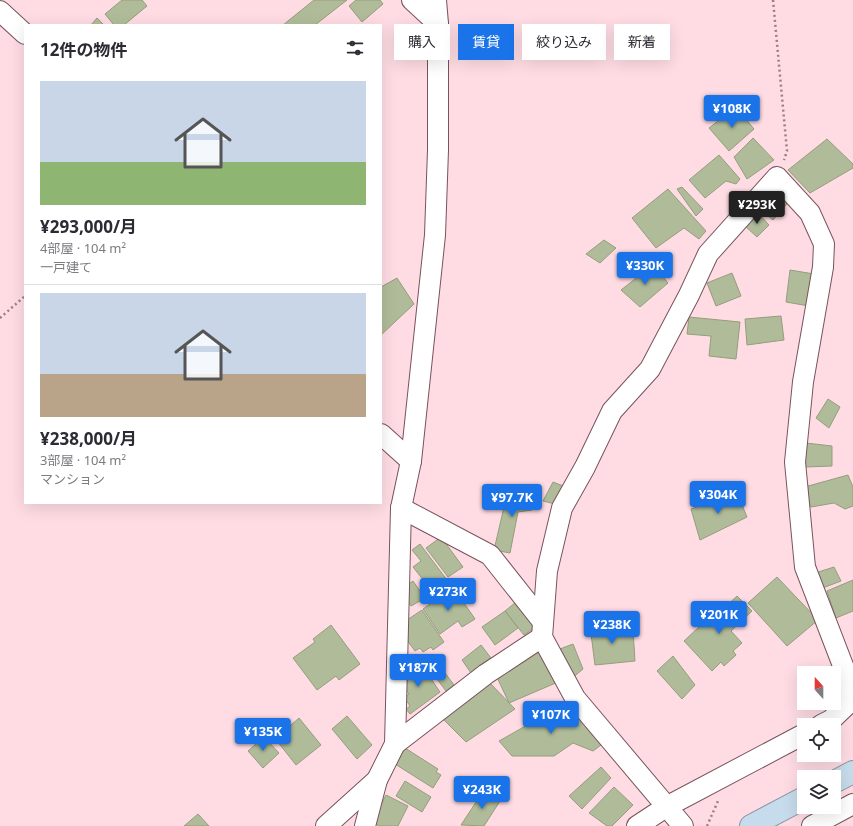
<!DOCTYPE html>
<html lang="ja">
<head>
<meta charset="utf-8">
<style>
  :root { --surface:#fff; --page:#f2f2f3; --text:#2b2b33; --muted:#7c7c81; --line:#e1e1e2; --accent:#1a73e8 }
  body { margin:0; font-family:"Noto Sans","Noto Sans JP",sans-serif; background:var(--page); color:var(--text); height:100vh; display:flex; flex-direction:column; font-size:15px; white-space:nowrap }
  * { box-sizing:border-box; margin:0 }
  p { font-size:13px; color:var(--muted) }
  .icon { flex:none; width:22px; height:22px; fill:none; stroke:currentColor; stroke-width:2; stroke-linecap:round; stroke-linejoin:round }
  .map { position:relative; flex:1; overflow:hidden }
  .details { position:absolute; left:24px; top:24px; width:358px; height:480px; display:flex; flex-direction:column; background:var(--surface); border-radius:0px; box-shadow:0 4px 16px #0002 }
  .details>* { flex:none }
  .hud { position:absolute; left:394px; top:24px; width:380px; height:36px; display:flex; gap:8px }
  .needle { width:26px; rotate:339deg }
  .fabs { position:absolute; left:797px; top:666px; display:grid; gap:8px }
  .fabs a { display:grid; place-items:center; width:44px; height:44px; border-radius:0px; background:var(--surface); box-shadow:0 4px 16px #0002; font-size:20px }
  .price { position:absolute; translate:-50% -34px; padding:0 9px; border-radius:4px; background:var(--accent); color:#fff; font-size:13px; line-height:26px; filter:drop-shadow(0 1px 2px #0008) }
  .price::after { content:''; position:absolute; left:50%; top:24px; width:12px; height:9px; margin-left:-6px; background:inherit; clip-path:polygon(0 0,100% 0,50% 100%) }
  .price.selected { background:#222; color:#fff }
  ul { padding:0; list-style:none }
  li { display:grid; align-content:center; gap:8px; height:212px; padding:0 16px }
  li+li { border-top:1px solid var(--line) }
  li span { display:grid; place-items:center; height:124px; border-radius:0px; color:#555 }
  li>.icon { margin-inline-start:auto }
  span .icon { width:72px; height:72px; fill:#fffc; stroke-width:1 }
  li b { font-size:17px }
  h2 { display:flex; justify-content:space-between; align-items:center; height:48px; padding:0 16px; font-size:17px }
  .chip { padding:0 14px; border-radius:0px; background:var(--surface); box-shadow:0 4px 16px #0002; font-size:14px; line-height:36px }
  .chip.selected { background:var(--accent); color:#fff }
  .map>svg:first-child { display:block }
  .building { fill:#b0bc99; stroke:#939e7c }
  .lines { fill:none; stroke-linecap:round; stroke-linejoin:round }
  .street-casing { stroke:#78535c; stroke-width:22 }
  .highway-casing { stroke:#8c95a0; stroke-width:24 }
  .path { stroke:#997f85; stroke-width:2.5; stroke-dasharray:2 3; stroke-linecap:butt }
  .street { stroke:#fff; stroke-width:20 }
  .highway { stroke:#c6dbeb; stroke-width:22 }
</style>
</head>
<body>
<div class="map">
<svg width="853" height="826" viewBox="0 0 853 826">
  <rect width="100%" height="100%" fill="#ffdce4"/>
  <g class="building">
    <path d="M122 0H142L147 6 124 25H114L105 14Z"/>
    <path d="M314 0H347L315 25H283Z"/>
    <path d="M356 0H380L383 4 362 22 349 6Z"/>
    <path d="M97 18 104 25H91Z"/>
    <path d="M736 107 754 129 729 151 709 128Z"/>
    <path d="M753 138 774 160 747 179 734 157Z"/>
    <path d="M827 139 853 164V168L810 193 788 170Z"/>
    <path d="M719 155 740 179 736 184 726 181 705 198 689 180Z"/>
    <path d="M682 187 703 209 696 216 677 189Z"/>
    <path d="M668 189 706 231 699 239 684 228 656 248 632 218Z"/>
    <path d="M779 189 791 199 773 220 761 210Z"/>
    <path d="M757 212 769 225 757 237 744 225Z"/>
    <path d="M604 240 616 248 600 263 586 254Z"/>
    <path d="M653 265 668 283 640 307 621 290Z"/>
    <path d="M790 270 814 274 809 306 786 302Z"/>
    <path d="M732 273 741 296 716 306 707 283Z"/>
    <path d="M397 278 414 304 381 335V287Z"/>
    <path d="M781 316 784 340 747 345 745 319Z"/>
    <path d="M689 317 740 322 736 359 709 356 711 336 687 334Z"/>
    <path d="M828 399 840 407 829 428 816 418Z"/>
    <path d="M806 443 832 446V466L805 467Z"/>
    <path d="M848 475 853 487V506L845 509 834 503 811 507 801 488Z"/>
    <path d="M553 482 566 487 559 505 543 501Z"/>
    <path d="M508 490 539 497 532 510 518 512 510 553 494 550Z"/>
    <path d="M737 493 747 517 700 540 691 509Z"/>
    <path d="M441 537 463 567 448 577 426 548Z"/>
    <path d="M420 544 447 580 432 591 413 567 421 561 412 550Z"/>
    <path d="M834 567 841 581 820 589 812 574Z"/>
    <path d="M777 577 818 620 787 646 748 603Z"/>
    <path d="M853 580V611L836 618 827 591Z"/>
    <path d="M413 581 425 598 411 606 400 590Z"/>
    <path d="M455 590 475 619 462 627 458 621 440 634 423 609 447 592 449 594Z"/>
    <path d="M737 596 752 611 731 631 742 643 733 651 736 655 724 666 721 662 712 671 684 641 714 613 717 615Z"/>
    <path d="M516 602 535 627 524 635 505 611Z"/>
    <path d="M422 610 444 642 433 650 431 647 423 652 420 648 415 651 401 632 408 627 404 622Z"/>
    <path d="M505 611 518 628 495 645 482 627Z"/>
    <path d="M331 625 360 664 339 680 336 676 317 690 293 658 315 642 313 639Z"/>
    <path d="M590 626 633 630 635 661 595 665Z"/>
    <path d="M573 644 583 669 571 679 560 649Z"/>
    <path d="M481 645 491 658 471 673 462 660Z"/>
    <path d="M535 647 558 682 509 703 495 673Z"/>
    <path d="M673 656 695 685 682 699 657 671Z"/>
    <path d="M421 664 440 692 410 714 406 709 410 706 404 697 409 694 399 679Z"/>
    <path d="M439 665 454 685 446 691 431 671Z"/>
    <path d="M488 681 515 709 466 742 440 716Z"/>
    <path d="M568 702 601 745 593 751 573 743 554 756H512L499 741Z"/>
    <path d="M347 716 372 745 357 759 332 729Z"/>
    <path d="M299 718 321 745 296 765 277 741 284 735 283 732Z"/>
    <path d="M264 737 279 753 263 768 248 751Z"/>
    <path d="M405 748 438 769 436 772 441 775 433 788 395 764Z"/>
    <path d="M601 767 611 778 582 809 569 796Z"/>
    <path d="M405 781 431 797 422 812 396 796Z"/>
    <path d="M614 787 633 805 612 826H607L589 813Z"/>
    <path d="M484 790 500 801 484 826 461 825Z"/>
    <path d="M386 795 408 806 398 826H379L372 822Z"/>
    <path d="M198 814 209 826H184Z"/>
  </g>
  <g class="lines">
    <g class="street-casing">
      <g id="street">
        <path d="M412 0 438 24"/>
        <path d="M0 11 25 34"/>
        <path d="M381 434 411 461"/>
        <path d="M401 508 490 555 543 622"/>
        <path d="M821 725 831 720 853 699"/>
        <path d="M395 744 401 508 411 461 435 235 438 150V24L436 0"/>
        <path d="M326 826 377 780"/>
        <path d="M365 826 377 780 395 744 486 674 542 637"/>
        <path d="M637 826 666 807 804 734"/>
        <path d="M683 826 575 698 542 637 547 571 562 508 585 467 612 411 650 369 689 295 708 254 777 177 810 213 824 244 823 267 803 382 795 462 805 567 847 676 853 703"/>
        <path d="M812 826 853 804"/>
      </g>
    </g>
    <g class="highway-casing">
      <g id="highway">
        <path d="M834 782 853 772"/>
        <path d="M751 826 804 798"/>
      </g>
    </g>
    <g class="path">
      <path d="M773 0 787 151 784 160"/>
      <path d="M0 318 25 296"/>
      <path d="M707 826 718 801"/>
    </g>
    <use href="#street" class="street"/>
    <use href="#highway" class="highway"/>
  </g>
</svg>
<div class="fabs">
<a><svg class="needle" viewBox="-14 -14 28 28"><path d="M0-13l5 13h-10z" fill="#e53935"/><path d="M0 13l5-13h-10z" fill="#7c7c81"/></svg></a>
<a><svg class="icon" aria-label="locate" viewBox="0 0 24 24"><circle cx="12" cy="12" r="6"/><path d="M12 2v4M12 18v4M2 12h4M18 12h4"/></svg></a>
<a><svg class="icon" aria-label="layers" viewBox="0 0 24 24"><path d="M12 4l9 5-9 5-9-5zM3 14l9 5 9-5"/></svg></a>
</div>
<b class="price" style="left:732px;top:129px">¥108K</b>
<b class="price selected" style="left:757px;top:225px">¥293K</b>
<b class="price" style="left:645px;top:286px">¥330K</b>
<b class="price" style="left:718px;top:515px">¥304K</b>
<b class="price" style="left:512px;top:518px">¥97.7K</b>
<b class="price" style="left:448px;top:612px">¥273K</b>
<b class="price" style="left:719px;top:635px">¥201K</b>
<b class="price" style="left:612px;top:645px">¥238K</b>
<b class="price" style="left:418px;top:688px">¥187K</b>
<b class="price" style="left:551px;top:735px">¥107K</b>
<b class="price" style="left:263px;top:752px">¥135K</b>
<b class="price" style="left:482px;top:810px">¥243K</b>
<div class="hud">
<a class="chip">購入</a>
<a class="chip selected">賃貸</a>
<a class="chip">絞り込み</a>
<a class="chip">新着</a>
</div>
<section class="details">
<h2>12件の物件<svg class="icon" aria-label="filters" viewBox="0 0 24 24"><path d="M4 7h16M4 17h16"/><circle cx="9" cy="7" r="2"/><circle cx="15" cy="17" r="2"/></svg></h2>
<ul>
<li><span style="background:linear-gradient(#c9d6e8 65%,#8fb573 0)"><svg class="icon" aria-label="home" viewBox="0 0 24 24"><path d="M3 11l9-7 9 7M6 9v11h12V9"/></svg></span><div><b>¥293,000/月</b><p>4部屋 · 104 m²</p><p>一戸建て</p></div></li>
<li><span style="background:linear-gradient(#c9d6e8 65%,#b9a48a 0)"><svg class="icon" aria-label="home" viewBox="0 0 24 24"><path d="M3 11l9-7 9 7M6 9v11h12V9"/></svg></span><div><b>¥238,000/月</b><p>3部屋 · 104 m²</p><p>マンション</p></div></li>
</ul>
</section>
</div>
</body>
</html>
